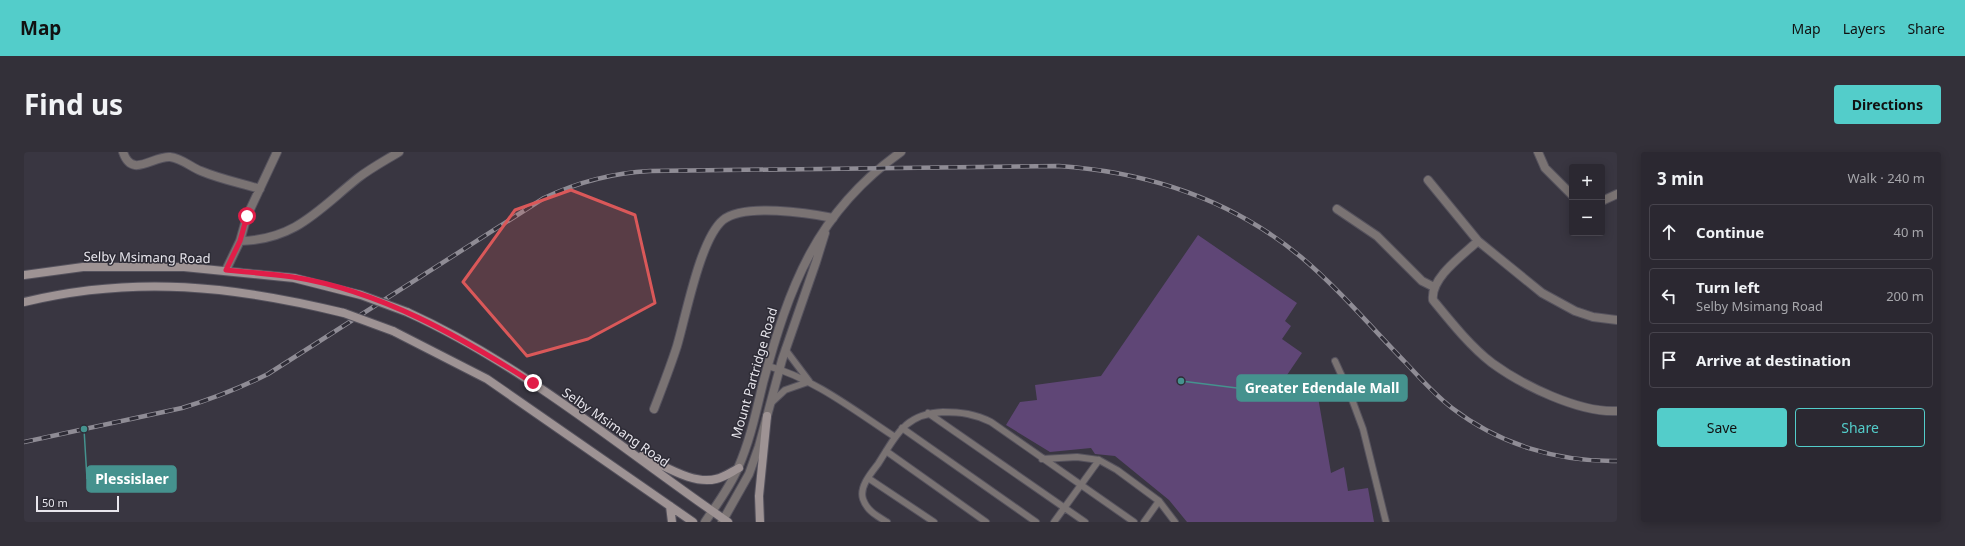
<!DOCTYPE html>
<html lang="en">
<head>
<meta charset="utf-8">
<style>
	:root { --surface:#2b2831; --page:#333039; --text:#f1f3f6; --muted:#a6a6ab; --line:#47444d; --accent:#53cdca }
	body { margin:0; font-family:"Noto Sans",sans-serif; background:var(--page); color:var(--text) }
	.controls { position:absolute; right:12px; top:12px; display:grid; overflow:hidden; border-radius:4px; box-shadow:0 2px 10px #0003 }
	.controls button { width:36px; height:36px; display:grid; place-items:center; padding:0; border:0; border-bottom:1px solid var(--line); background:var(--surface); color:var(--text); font:20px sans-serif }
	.scale { position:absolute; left:12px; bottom:10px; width:83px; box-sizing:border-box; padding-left:4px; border:2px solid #e8e6ed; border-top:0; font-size:11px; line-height:14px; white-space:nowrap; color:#e8e6ed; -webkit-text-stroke:3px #2e2c36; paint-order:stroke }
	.stop { position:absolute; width:12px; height:12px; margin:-9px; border:3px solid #e11d48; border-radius:50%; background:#fff }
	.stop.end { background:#e11d48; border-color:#fff; box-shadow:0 1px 4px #0008 }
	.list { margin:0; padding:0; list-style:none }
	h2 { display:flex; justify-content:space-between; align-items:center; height:52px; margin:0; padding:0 16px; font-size:17px }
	h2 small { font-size:13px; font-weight:400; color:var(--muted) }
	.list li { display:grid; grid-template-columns:26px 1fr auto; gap:12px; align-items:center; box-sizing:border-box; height:56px; margin:0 8px 8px; padding:0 8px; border:1px solid var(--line); border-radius:4px }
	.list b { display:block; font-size:15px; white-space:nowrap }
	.list p { margin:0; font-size:13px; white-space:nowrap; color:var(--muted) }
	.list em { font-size:13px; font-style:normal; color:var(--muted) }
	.actions { display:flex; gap:8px; padding:12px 16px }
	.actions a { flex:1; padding:9px 0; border:1px solid var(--accent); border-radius:4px; text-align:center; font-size:14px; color:var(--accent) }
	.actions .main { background:var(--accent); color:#111 }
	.icon { flex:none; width:22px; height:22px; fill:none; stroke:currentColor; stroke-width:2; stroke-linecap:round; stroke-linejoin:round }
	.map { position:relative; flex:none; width:1593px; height:370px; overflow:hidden; border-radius:4px }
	header { display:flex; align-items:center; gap:24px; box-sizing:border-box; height:56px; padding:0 20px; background:var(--accent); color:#111 }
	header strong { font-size:19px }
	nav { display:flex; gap:22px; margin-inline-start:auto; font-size:14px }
	.intro { display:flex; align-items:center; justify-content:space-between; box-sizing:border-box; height:96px; padding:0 24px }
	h1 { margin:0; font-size:28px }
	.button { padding:10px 18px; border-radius:4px; background:var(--accent); color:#111; font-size:14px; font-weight:700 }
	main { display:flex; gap:24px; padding:0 24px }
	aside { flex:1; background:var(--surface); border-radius:4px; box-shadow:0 2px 10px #0003 }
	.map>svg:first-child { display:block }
	.building { fill:#5f4676 }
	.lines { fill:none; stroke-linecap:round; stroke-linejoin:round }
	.service-casing { stroke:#55525d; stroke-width:8 }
	.minor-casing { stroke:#55525d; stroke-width:10 }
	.tertiary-casing { stroke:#55525d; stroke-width:10 }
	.secondary-casing { stroke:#55525d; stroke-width:10 }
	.service { stroke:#7a7373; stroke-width:6 }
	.minor { stroke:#7a7373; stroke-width:8 }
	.tertiary { stroke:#7a7373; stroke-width:8 }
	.secondary { stroke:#9e9394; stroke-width:8 }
	.rail-casing { stroke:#8f8c95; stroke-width:4.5 }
	.rail { stroke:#2e2c36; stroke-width:3; stroke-dasharray:9; stroke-linecap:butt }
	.secondary-bridge-casing { stroke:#55525d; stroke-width:10; stroke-linecap:butt }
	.secondary-bridge { stroke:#9e9394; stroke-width:8 }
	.route { stroke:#e11d48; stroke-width:5 }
	.marked { fill:#da5859; fill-opacity:0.2; stroke:#da5859; stroke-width:3; stroke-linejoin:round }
	.labels { text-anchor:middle; stroke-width:3; stroke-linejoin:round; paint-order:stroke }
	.street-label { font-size:13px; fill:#e8e6ed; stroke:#2e2c36 }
	.leader { fill:none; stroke:#45928e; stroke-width:1.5 }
	.callout-dot { fill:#45928e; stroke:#2e2c36; stroke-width:1.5 }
	.callout { fill:#45928e; stroke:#45928e; stroke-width:1.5 }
	.callout-label { font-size:14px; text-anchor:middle; font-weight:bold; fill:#fff }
</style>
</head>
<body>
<header>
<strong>Map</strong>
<nav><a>Map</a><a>Layers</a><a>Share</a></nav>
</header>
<div class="intro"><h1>Find us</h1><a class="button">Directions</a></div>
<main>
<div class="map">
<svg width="1593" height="370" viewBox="0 0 1593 370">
	<rect width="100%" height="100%" fill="#393641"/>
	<path class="building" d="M1174 83 1273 151 1261 169 1267 174 1258 187 1278 201 1263 223 1294 245 1307 321 1320 315 1324 339 1344 336 1350 370H1163L1145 348 1091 304 1071 302 1067 296 1026 300 982 273 996 250 1013 248 1011 233 1077 224Z"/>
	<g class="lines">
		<g class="service-casing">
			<path id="service" d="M761 197 785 229
				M1311 209 1326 242 1339 277 1362 370
				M744 214C791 227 831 259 871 285
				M747 251 761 238 784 230
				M904 261 1061 370
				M878 276 1012 370
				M862 299 962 370
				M1018 307 1053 305 1075 308 1093 318 1135 349 1151 370
				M844 326 910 370
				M863 370C853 364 843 359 839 347 835 335 847 321 854 312 873 282 881 262 919 260 937 260 951 262 967 270L1110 370
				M1030 370 1075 308
				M1120 370 1135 349"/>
		</g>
		<g class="minor-casing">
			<path id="minor" d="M99 0C108 27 128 4 146 5 157 6 167 15 177 19 196 27 216 31 236 37
				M1514 0 1521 16 1548 43
				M1404 28 1454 89 1518 141 1551 159 1569 165 1593 168
				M1578 49 1593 42
				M1313 57 1353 84 1398 129 1410 135
				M216 89 223 64 253 0
				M1454 89C1439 103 1406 126 1409 148 1427 170 1446 194 1468 211 1498 233 1555 261 1593 259
				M202 118 216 89C271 88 294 58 334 26 347 16 362 8 375 0
				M630 257C638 236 646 216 653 194 662 164 676 87 699 68 720 51 785 61 809 66"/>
		</g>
		<g class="tertiary-casing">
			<path id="tertiary" d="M681 370C693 352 706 335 714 316 726 289 732 260 739 231 765 135 792 60 877 0
				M698 370 725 322 735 294 758 208 792 110 801 81"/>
		</g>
		<g class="secondary-casing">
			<path id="secondary" d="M0 123 59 115H160L270 126 337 143
				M0 150C112 123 210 134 320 161
				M383 160C500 213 599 298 704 370
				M369 179 463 227 669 370
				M618 304C640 313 668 333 692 327 701 325 707 320 715 316
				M646 354 648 370
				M736 370 735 344 743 264"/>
		</g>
		<use href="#service" class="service"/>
		<use href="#minor" class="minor"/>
		<use href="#tertiary" class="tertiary"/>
		<use href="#secondary" class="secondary"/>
		<g class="rail-casing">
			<path id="rail" d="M0 290 158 256C188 247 216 236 244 222L520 46C554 30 588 21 626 19L1035 14C1124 20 1208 48 1277 105 1314 136 1347 175 1381 210 1396 226 1410 242 1428 256 1475 292 1533 310 1593 309"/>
		</g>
		<use href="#rail" class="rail"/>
		<g class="secondary-bridge-casing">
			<path id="secondary-bridge" d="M337 143 383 160
				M320 161 369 179"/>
		</g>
		<use href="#secondary-bridge" class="secondary-bridge"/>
	</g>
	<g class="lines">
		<path class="route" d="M223 64 216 89 202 118C224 120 247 122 269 125 357 139 435 184 509 231"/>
	</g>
	<path class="marked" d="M547 38 611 63 631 151 564 187 503 204 439 130 491 58Z"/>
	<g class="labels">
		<g class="street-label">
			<text transform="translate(123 105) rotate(1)" y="5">Selby Msimang Road</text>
			<text transform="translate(730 221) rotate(-74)" y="5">Mount Partridge Road</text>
			<text transform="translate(592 275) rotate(35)" y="5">Selby Msimang Road</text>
		</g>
	</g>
	<path class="leader" d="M1157 229L1213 236M60 277L63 327"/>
	<g class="callout-dot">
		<circle cx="1157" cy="229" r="4"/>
		<circle cx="60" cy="277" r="4"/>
	</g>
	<g class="callout">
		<rect x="1213" y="223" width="170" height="26" rx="4"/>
		<rect x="63" y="314" width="89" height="26" rx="4"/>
	</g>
	<g class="callout-label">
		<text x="1298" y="241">Greater Edendale Mall</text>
		<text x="108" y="332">Plessislaer</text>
	</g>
</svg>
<div class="controls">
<button>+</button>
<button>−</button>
</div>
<div class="scale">50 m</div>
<div class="stop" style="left:223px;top:64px"></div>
<div class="stop end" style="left:509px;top:231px"></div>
</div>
<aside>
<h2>3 min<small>Walk · 240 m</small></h2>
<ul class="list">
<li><svg class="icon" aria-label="ahead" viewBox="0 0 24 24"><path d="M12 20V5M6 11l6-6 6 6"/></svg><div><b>Continue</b></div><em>40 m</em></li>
<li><svg class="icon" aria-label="left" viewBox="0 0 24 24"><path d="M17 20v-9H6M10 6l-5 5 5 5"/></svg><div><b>Turn left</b><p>Selby Msimang Road</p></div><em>200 m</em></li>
<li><svg class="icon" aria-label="arrive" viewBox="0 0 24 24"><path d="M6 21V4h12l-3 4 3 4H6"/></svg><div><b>Arrive at destination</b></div></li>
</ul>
<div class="actions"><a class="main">Save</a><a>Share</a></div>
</aside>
</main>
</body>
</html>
